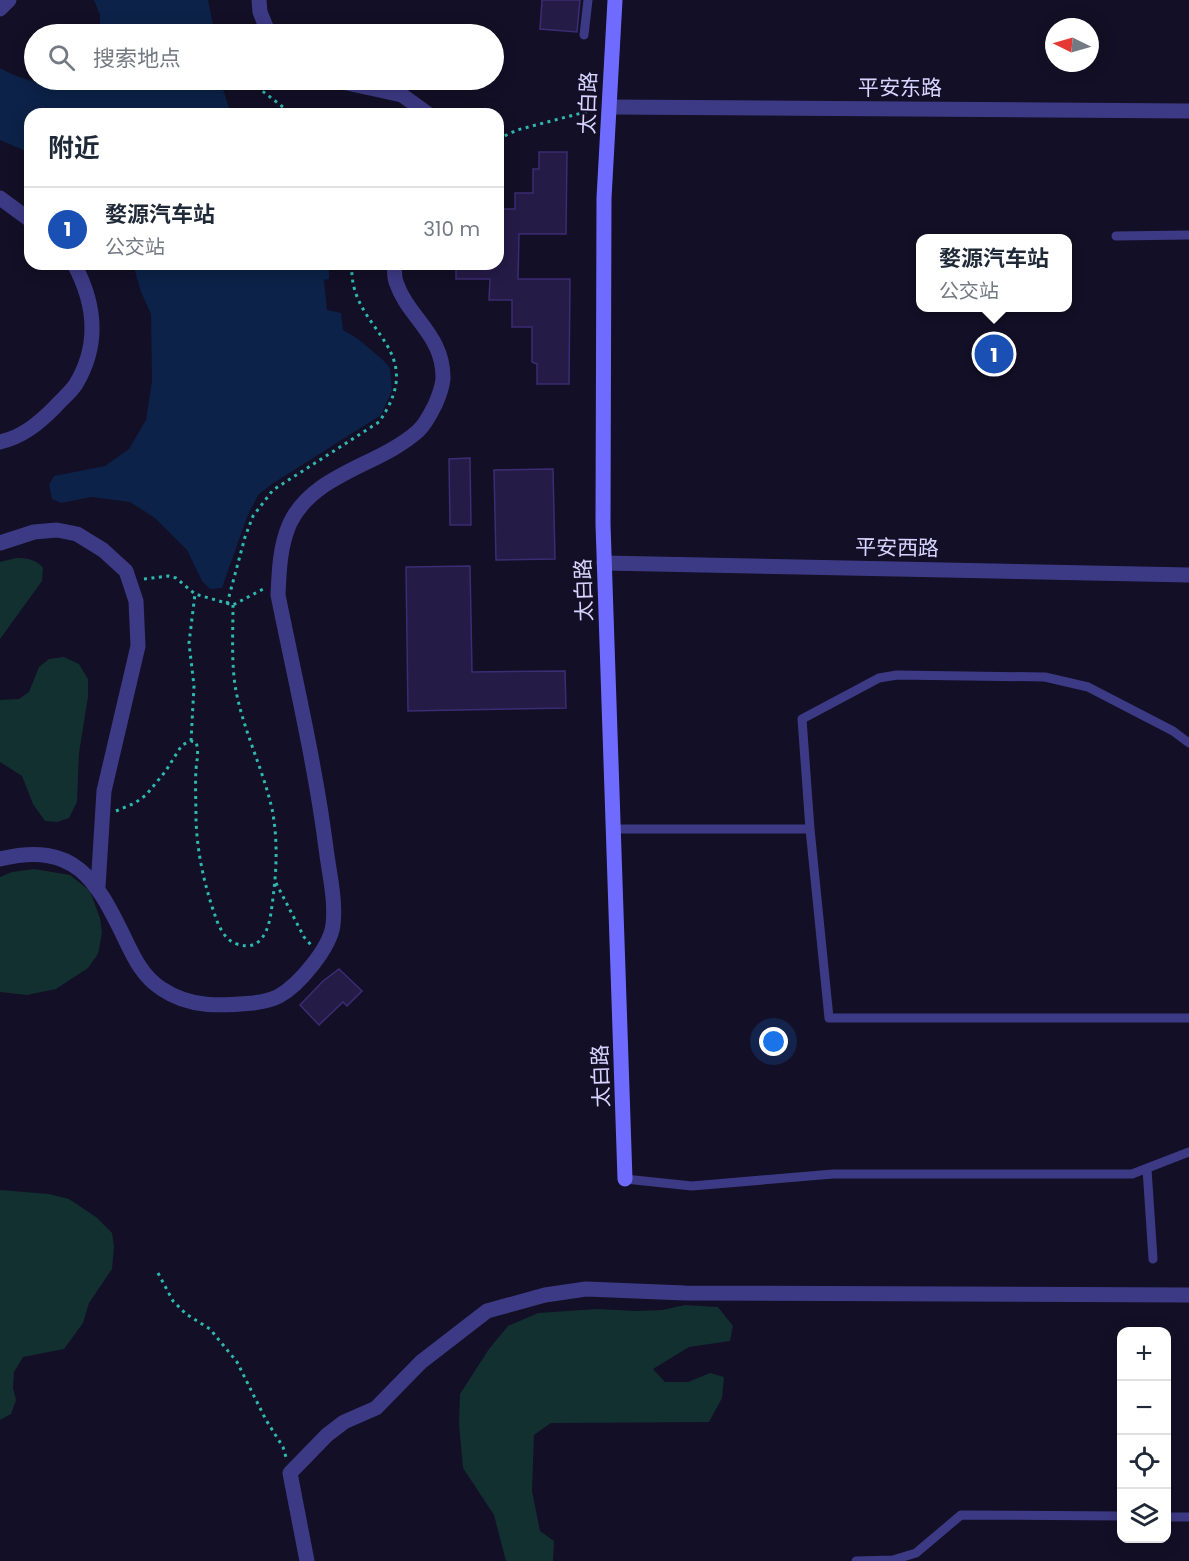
<!DOCTYPE html>
<html lang="zh">
<head>
<meta charset="utf-8">
<style>
	:root { --surface:#fff; --page:#f6f6f7; --text:#1f2937; --muted:#747a83; --line:#e0e1e3; --accent:#117e91 }
	body { margin:0; font-family:Poppins,"Noto Sans SC",sans-serif; background:var(--page); color:var(--text) }
	.controls { position:absolute; right:18px; bottom:18px; display:grid; overflow:hidden; border-radius:12px; box-shadow:0 3px 15px #0003 }
	.controls button { width:54px; height:54px; display:grid; place-items:center; padding:0; border:0; border-bottom:2px solid var(--line); background:var(--surface); color:var(--text); font:30px sans-serif }
	.compass { position:absolute; left:1045px; top:18px; width:54px; height:54px; border-radius:50%; background:var(--surface); box-shadow:0 3px 15px #0003; rotate:275deg }
	.you { position:absolute; left:774px; top:1042px; width:21px; height:21px; margin:-15px; border:4px solid #fff; border-radius:50%; background:#1a73e8; box-shadow:0 0 0 9px #1a73e833 }
	.badge { display:grid; place-items:center; width:39px; height:39px; border-radius:50%; background:var(--accent); color:#fff; font-size:20px; font-weight:700 }
	.pin { position:absolute; translate:-50% -50%; border:3px solid #fff; box-shadow:0 2px 6px #0006 }
	.popup { position:absolute; left:916px; top:234px; width:156px; height:78px; box-sizing:border-box; display:grid; place-content:center; border-radius:12px; background:var(--surface); filter:drop-shadow(0 2px 4px #0005); font-size:20px; white-space:nowrap; color:var(--muted) }
	.popup b { font-size:22px; color:var(--text) }
	.popup::after { content:''; position:absolute; left:50%; top:100%; margin-left:-12px; border:12px solid transparent; border-top-color:var(--surface) }
	.list { margin:0; padding:0; list-style:none }
	h2 { display:flex; justify-content:space-between; align-items:center; height:78px; margin:0; padding:0 24px; font-size:26px }
	h2 small { font-size:20px; font-weight:400; color:var(--muted) }
	.list li { display:grid; grid-template-columns:39px 1fr auto; gap:18px; align-items:center; box-sizing:border-box; height:84px; padding:0 24px; border-top:2px solid var(--line) }
	.list b { display:block; font-size:22px; white-space:nowrap }
	.list p { margin:0; font-size:20px; white-space:nowrap; color:var(--muted) }
	.list em { font-size:20px; font-style:normal; color:var(--muted) }
	.icon { flex:none; width:33px; height:33px; fill:none; stroke:currentColor; stroke-width:2; stroke-linecap:round; stroke-linejoin:round }
	.map { position:relative; flex:none; width:1189px; height:1561px; overflow:hidden }
	.search { position:absolute; background:var(--surface); box-shadow:0 3px 15px #0003; left:24px; top:24px; width:480px; height:66px; display:flex; align-items:center; gap:15px; box-sizing:border-box; padding:0 21px; border-radius:33px; color:var(--muted); font-size:22px }
	.panel { position:absolute; background:var(--surface); box-shadow:0 3px 15px #0003; left:24px; top:108px; width:480px; height:162px; border-radius:18px }
	.map>svg:first-child { display:block }
	.green { fill:#12302f }
	.water { fill:#0c2248 }
	.building { fill:#241b47; stroke:#3b2d73; stroke-width:1.5 }
	.lines { fill:none; stroke-linecap:round; stroke-linejoin:round }
	.path { stroke:#2fb8b0; stroke-width:3; stroke-dasharray:3 4.5; stroke-linecap:butt }
	.lane { stroke:#3d3a85; stroke-width:9 }
	.street { stroke:#3d3a85; stroke-width:15 }
	.secondary { stroke:#6f6bff; stroke-width:15 }
	.labels { text-anchor:middle; stroke-width:4.5; stroke-linejoin:round; paint-order:stroke }
	.street-label { font-size:21px; fill:#d9d4ff; stroke:#130f26 }
</style>
</head>
<body>
<div class="map">
<svg width="1189" height="1561" viewBox="0 0 1189 1561">
	<rect width="100%" height="100%" fill="#130f26"/>
	<path class="green" d="M16 558C27 558 36 559 43 568L42 581 0 639V562Z
		M64 657 79 664 88 679V697L79 753 77 802 69 818 57 822 45 821 33 804 22 776 0 762V700L19 699 29 692 39 667 49 659Z
		M34 869 70 875 90 891 100 918 102 933 98 954 88 968 56 989 27 995 0 992V877L12 872Z
		M0 1190 49 1194 69 1199 96 1217 112 1233 114 1246 112 1269 89 1303 83 1323 64 1349 23 1357 14 1372 13 1388 16 1400 11 1414 0 1420Z
		M685 1305 718 1307 733 1326 730 1341 689 1347 653 1369 665 1382H688L710 1373 724 1377 722 1398 709 1422 551 1423 534 1435 532 1491 540 1531 554 1541 553 1561H506L494 1515 463 1468 459 1424 460 1394 489 1349 508 1326 538 1313 597 1309 637 1311 662 1310Z"/>
	<path class="water" d="M94 0H208L215 34H100V15Z
		M0 68C28 84 58 88 89 80H220L231 114H30V153L0 140Z
		M133 264H329V279L324 280 327 310 341 313 343 330 358 339 383 360 390 368 392 391 381 415 272 484 258 495 247 517 222 588 210 589 202 581 187 550 155 518 130 502 91 497 61 503 52 499 49 485 54 476 105 466 129 449 146 420 152 381 151 314 141 292Z"/>
	<path class="building" d="M542 0H580L577 32 540 29Z
		M539 152H567L566 234H519L518 279H570L569 384H537V364L532 362V327H512V300H489L490 279H456V264H498V209H515V193H533V169H539Z
		M470 458 471 525H450L449 459Z
		M553 469 555 559 496 560 494 470Z
		M470 566 472 672 565 671 566 708 408 711 406 567Z
		M339 969 362 991 347 1006 343 1002 319 1025 300 1005 323 981Z"/>
	<g class="lines">
		<path class="path" d="M253 80 261 90 292 114
			M498 139 517 130 593 110
			M144 579 168 576 176 578 195 594 233 605 265 588
			M227 604 245 537 253 516 273 490 379 422C432 346 347 331 352 264
			M191 741 194 686 189 643 195 594
			M116 811 135 803 146 795 165 772 182 745 191 741 196 742C199 752 197 759 196 769 195 785 196 803 196 819 197 854 205 888 217 921 221 931 227 941 237 944 260 952 268 932 271 913 276 878 279 845 272 809 263 769 244 732 236 691 231 664 233 633 233 605
			M276 883 304 937 311 945
			M158 1273 173 1301 186 1314 210 1329 237 1362 266 1420 283 1447 286 1457"/>
		<path class="lane" d="M584 35 588 0
			M1116 236 1189 235
			M1189 743 1173 731 1088 687 1045 677 897 675 879 678 802 719 810 829 829 1018H1189
			M615 829H810
			M1147 1169 1153 1259
			M625 1179 692 1186 833 1174H1132L1189 1152
			M1166 1517H1189
			M856 1561 893 1560 916 1553 961 1515 1122 1516"/>
		<path class="street" d="M259 0 260 12 269 34
			M0 9 9 0
			M333 80 402 95 428 114
			M610 107 1189 111
			M0 198 30 220
			M0 442C22 437 38 424 54 408 61 400 71 392 76 384 100 344 95 303 74 264
			M0 543 34 532 57 530 77 534 103 550 126 571 136 601 138 646 104 791 98 887
			M604 563 1189 575
			M0 859C75 841 96 879 125 939 134 958 143 977 162 989 190 1008 221 1006 253 1003 261 1002 272 1000 279 996 299 985 330 948 333 925 336 900 329 873 326 848 315 763 295 679 278 595 279 571 280 545 290 523 314 473 379 466 418 431 425 425 431 413 435 405 439 396 442 389 443 379 444 335 408 318 396 282 394 277 395 270 394 264
			M307 1561 290 1473 327 1435 344 1422 376 1408 421 1362 487 1311 545 1295 586 1289 685 1293 1189 1295"/>
		<path class="secondary" d="M615 0 604 198 603 524 625 1179"/>
	</g>
	<g class="labels">
		<g class="street-label">
			<text x="900" y="95">平安东路</text>
			<text transform="translate(588 103) rotate(-88)" y="7">太白路</text>
			<text transform="translate(897 548) rotate(1)" y="7">平安西路</text>
			<text transform="translate(584 590) rotate(-92)" y="7">太白路</text>
			<text transform="translate(601 1076) rotate(-92)" y="7">太白路</text>
		</g>
	</g>
</svg>
<div class="controls">
<button>+</button>
<button>−</button>
<button><svg class="icon" aria-label="locate" viewBox="0 0 24 24"><circle cx="12" cy="12" r="6"/><path d="M12 2v4M12 18v4M2 12h4M18 12h4"/></svg></button>
<button><svg class="icon" aria-label="layers" viewBox="0 0 24 24"><path d="M12 4l9 5-9 5-9-5zM3 14l9 5 9-5"/></svg></button>
</div>
<svg class="compass" viewBox="-18 -18 36 36"><path d="M0-13l5 13h-10z" fill="#e53935"/><path d="M0 13l5-13h-10z" fill="#747a83"/></svg>
<div class="you"></div>
<div class="pin badge" style="left:994px;top:354px;background:#1a4fb4">1</div>
<div class="popup"><b>婺源汽车站</b>公交站</div>
<div class="search"><svg class="icon" aria-label="search" viewBox="0 0 24 24"><circle cx="10" cy="10" r="6"/><path d="M15 15l6 6"/></svg>搜索地点</div>
<section class="panel">
<h2>附近<small></small></h2>
<ul class="list">
<li><span class="badge" style="background:#1a4fb4">1</span><div><b>婺源汽车站</b><p>公交站</p></div><em>310 m</em></li>
</ul>
</section>
</div>
</body>
</html>
